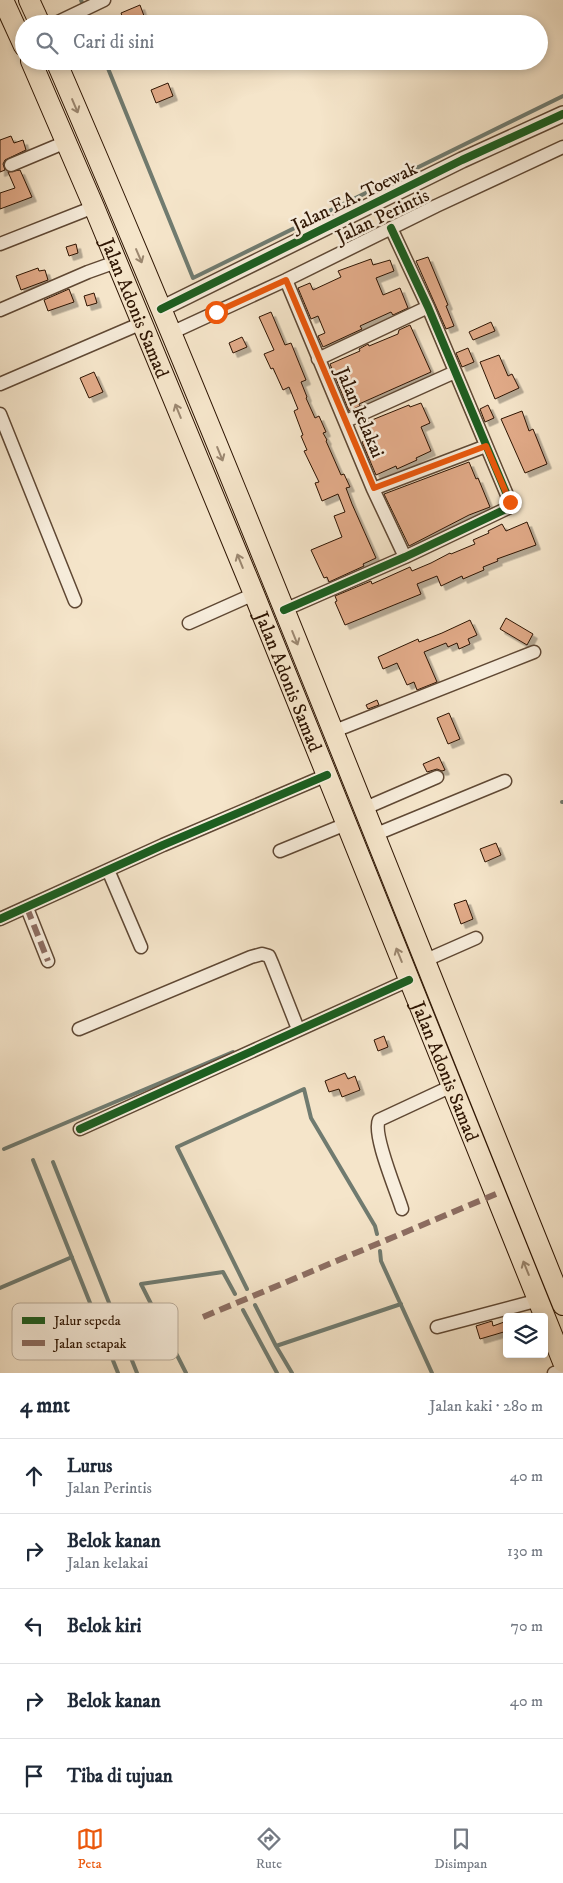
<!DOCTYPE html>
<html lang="id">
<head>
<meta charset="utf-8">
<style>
	:root { --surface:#fff; --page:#f6f6f7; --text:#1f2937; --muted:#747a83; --line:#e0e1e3; --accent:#ea580c }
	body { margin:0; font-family:"IM FELL DW Pica",serif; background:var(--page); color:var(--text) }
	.controls { position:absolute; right:15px; bottom:15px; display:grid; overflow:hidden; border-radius:5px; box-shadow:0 2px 8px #0003 }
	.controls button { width:45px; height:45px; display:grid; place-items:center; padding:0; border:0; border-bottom:1px solid var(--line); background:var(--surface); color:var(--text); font:25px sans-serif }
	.stop { position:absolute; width:15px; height:15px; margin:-11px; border:4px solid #ea580c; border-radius:50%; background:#fff }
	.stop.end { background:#ea580c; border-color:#fff; box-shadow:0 1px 5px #0008 }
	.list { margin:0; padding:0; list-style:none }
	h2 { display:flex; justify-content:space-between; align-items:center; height:65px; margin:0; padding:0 20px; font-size:21px }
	h2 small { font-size:16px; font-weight:400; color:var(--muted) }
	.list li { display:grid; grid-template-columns:32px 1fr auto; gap:15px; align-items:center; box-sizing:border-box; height:75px; padding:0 20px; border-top:1px solid var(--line) }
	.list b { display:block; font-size:19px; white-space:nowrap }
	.list p { margin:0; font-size:16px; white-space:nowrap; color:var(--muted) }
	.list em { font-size:16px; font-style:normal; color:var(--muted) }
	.icon { flex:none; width:28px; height:28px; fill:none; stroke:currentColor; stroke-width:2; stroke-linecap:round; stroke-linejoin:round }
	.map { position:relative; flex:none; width:563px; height:1373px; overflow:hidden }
	.search { position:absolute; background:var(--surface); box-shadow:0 2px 8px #0003; left:15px; right:15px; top:15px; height:55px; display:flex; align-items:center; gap:12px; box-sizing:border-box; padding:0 18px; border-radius:28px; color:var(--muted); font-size:19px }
	.sheet { height:440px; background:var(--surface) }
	nav { display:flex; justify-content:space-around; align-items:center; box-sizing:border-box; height:70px; border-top:1px solid var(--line); background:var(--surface); font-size:14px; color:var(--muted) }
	nav a { display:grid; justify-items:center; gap:2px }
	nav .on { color:var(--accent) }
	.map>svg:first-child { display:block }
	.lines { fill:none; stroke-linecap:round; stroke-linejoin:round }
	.stream { stroke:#707b70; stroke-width:4 }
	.building { fill:#e1aa88; stroke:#2d1402; filter:url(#shadow) }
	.minor-casing { stroke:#5f4834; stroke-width:15 }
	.tertiary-casing { stroke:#5f4834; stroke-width:18 }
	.trunk-casing { stroke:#2d1402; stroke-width:22 }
	.minor { stroke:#f8eedd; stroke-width:12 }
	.tertiary { stroke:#f8eedd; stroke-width:15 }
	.trunk { stroke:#f5e5ca; stroke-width:20 }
	.quiet { stroke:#8d6e63; stroke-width:6; stroke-dasharray:12 6; stroke-linecap:butt }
	.cycleway-casing { stroke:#f8eedd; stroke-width:11 }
	.cycleway { stroke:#1b5e20; stroke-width:8 }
	.oneway { stroke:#9b8770 }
	.route { stroke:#ea580c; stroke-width:6 }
	.labels { text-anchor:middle; stroke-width:5; stroke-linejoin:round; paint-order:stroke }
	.street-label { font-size:19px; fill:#2d1402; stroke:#f8eedd }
	.key { fill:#f8eedd; stroke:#bbad9b; stroke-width:1 }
	.key-label { font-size:14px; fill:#2d1402 }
</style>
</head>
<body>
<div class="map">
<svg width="563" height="1373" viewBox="0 0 563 1373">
	<defs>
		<filter id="shadow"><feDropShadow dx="4.5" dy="4.5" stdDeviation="0" flood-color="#0004"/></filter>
	</defs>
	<rect width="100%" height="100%" fill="#f5e5ca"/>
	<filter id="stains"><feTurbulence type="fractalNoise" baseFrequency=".004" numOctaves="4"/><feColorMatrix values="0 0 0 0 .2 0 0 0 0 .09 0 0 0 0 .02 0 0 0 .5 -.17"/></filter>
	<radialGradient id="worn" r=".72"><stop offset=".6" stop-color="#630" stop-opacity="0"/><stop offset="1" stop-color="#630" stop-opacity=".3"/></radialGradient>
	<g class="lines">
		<path class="stream" d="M81 0 90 24
			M105 61 193 278 563 96
			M562 802H563
			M4 1149 233 1052
			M33 1160 118 1373
			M53 1162 137 1373
			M380 1251 381 1261 432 1373
			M0 1288 72 1257
			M247 1289 177 1147 304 1089 311 1118 375 1226 377 1234
			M255 1305 276 1346 292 1373
			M243 1310 277 1373
			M276 1346 401 1304
			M186 1373 141 1284 223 1272 235 1294"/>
	</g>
	<path class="building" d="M140 5 147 24H125L121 13Z
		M168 83 173 96 156 103 151 90Z
		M11 136 14 143 23 140 26 150 5 160 3 164 5 170 0 172V140Z
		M20 170 32 197 0 209V193L15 188 8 172Z
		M76 244 78 253 69 256 66 247Z
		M428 257 448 305 446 306 454 326 446 329 416 261Z
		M371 259 373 265 390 260 394 271 376 278 383 295 400 288 408 308 393 315 391 312 360 326 362 329 323 347 318 336 325 333 318 316 311 319 298 288 310 283 313 290 341 277 338 271Z
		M38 268 39 271 45 270 48 280 21 290 16 276Z
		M69 289 74 302 48 311 44 300Z
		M94 293 97 303 87 306 84 296Z
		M271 312 285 345 291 343 297 358 306 380 301 382 307 397 306 398 315 418 319 416 326 432 323 433 327 440 326 441 341 475 344 474 350 487 346 488 352 504 376 558 363 564 364 566 329 582 327 577 324 578 311 550 342 537 334 516 345 512 338 494 322 501 315 483 319 482 304 451 307 450 301 436 303 435 294 411 298 409 289 387 283 390 273 368 271 369 264 354 274 350 259 317Z
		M491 322 495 331 473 340 469 332Z
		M410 325 431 372 359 404 360 406 349 411 330 364 360 351 359 349 368 344 369 346 398 334 399 330Z
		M242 337 247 347 233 353 229 343Z
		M468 348 474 362 462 367 456 353Z
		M499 355 508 376 512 374 519 388 495 399 480 362Z
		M94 372 103 392 89 398 80 378Z
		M421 403 430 423 421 427 431 451 416 458 417 460 397 469 396 466 376 475 362 442 374 437 367 422 409 405 410 407Z
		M488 405 494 418 485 422 480 409Z
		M522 411 529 431 533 429 547 464 525 473 501 419Z
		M469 462 476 479 478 478 490 507 469 515 409 546 384 494Z
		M527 522 536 545 497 559 498 561 483 567 484 570 463 579 462 576 441 586 437 576 417 584 421 594 345 625 335 602 337 601 335 596 371 581 372 584 410 567 412 571 431 563 450 553 451 554 475 544 473 540 489 533 488 531 502 524 506 531Z
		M506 618 533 634 527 645 500 629Z
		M470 620 477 635 468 639 470 644 459 649 457 643 448 647 446 643 424 652 437 682 417 690 414 682 407 685 397 663 383 669 378 657 418 639 419 642 442 633Z
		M377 700 379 705 368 709 366 705Z
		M449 713 460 739 448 744 437 718Z
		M439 757 445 770 442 771 437 769 427 772 423 764Z
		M496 843 501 855 485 862 480 849Z
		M466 900 473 919 461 924 454 904Z
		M384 1036 388 1047 378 1051 374 1040Z
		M345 1073 348 1079 355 1076 360 1090 342 1097 339 1089 329 1092 325 1081Z
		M492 1321 493 1326 507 1321V1331L480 1339 476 1326Z"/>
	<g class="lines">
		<g class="minor-casing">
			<path id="minor" d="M54 24 104 0
				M11 165 66 142
				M0 244 94 207
				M286 280 373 489 405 557
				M0 310 88 272 116 262
				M171 333 286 280 436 206 563 147
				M318 359 428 307
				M0 384 142 323
				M0 414 75 601
				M346 421 455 372
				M373 489 486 446
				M284 610 405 557 510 507V502L428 307 391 228
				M189 623 254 594
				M332 732 534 652
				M363 809 437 777
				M374 835 505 781
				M280 851 346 824
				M108 870 141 947
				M27 908 48 961
				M0 919 163 845 327 775
				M426 960 476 938
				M79 1029 251 957 262 954 269 956 272 963 298 1029
				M80 1129 409 980
				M402 1209C397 1192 372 1134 379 1120L452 1086
				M437 1327 539 1300
				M554 1373 563 1370"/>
		</g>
		<g class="tertiary-casing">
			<path id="tertiary" d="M161 309 462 160 563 114"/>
		</g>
		<g class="trunk-casing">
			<g id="trunk">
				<path d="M3 0 24 46"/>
				<path d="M29 0 40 24"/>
				<path id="s1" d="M31 61 94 207 254 594 563 1362"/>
				<path d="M56 61C234 472 395 890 563 1305"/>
			</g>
		</g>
		<use href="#minor" class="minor"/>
		<use href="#tertiary" class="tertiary"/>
		<use href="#trunk" class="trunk"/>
		<path class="quiet" d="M27 908 48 961
			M203 1317 496 1194"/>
		<g class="cycleway-casing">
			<path id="cycleway" d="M161 309 462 160 563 114
				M284 610 405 557 510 507V502L428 307 391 228
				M0 919 163 845 327 775
				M80 1129 409 980"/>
		</g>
		<use href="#cycleway" class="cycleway"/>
	</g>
	<defs><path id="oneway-shaft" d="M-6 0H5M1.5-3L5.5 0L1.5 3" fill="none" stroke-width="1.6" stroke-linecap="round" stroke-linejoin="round" transform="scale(1.25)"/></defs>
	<g class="oneway">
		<use href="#oneway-shaft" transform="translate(75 106) rotate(67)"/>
		<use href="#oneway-shaft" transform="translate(139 256) rotate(67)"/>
		<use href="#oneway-shaft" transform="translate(178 411) rotate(-112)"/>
		<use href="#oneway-shaft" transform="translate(220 454) rotate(68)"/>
		<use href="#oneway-shaft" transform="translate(240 561) rotate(-112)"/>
		<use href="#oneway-shaft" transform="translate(295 638) rotate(68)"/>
		<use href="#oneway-shaft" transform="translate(399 955) rotate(-112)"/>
		<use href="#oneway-shaft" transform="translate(526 1268) rotate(-112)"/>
	</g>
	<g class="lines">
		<path class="route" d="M216 312 286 280 374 488 486 446 510 502"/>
	</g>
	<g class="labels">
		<g class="street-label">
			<text transform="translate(354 196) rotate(-26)" y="7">Jalan EA. Toewak</text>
			<text transform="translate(382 215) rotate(-26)" y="7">Jalan Perintis</text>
			<text dy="7" stroke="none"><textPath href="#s1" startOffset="268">Jalan Adonis Samad</textPath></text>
			<text transform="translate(361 412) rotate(67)" y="7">Jalan kelakai</text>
			<text dy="7" stroke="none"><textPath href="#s1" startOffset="672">Jalan Adonis Samad</textPath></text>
			<text dy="7" stroke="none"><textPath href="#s1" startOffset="1092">Jalan Adonis Samad</textPath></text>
		</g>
	</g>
	<rect x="12" y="1303" width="166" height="57" rx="8" class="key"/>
	<rect x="22" y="1317" width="23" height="7" fill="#1b5e20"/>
	<rect x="22" y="1340" width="23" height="6" fill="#8d6e63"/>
	<g class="key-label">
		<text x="54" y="1325">Jalur sepeda</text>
		<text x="54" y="1348">Jalan setapak</text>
	</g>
	<rect width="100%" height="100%" filter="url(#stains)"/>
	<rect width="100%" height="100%" fill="url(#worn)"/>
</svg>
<div class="controls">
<button><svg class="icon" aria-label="layers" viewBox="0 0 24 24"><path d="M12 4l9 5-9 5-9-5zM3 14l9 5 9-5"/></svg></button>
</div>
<div class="stop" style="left:216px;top:312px"></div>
<div class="stop end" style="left:510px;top:502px"></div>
<div class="search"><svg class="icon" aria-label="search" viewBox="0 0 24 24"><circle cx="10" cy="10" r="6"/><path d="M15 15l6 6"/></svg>Cari di sini</div>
</div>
<section class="sheet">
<h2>4 mnt<small>Jalan kaki · 280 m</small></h2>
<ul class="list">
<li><svg class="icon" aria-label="ahead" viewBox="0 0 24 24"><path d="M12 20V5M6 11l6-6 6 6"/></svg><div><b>Lurus</b><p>Jalan Perintis</p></div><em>40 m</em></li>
<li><svg class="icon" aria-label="right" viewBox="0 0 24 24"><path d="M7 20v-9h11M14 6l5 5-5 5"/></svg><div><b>Belok kanan</b><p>Jalan kelakai</p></div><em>130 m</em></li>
<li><svg class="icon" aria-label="left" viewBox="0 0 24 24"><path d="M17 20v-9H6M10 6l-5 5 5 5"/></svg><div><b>Belok kiri</b></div><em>70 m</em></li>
<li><svg class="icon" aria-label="right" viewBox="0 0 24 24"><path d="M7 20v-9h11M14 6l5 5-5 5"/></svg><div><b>Belok kanan</b></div><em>40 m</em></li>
<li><svg class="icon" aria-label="arrive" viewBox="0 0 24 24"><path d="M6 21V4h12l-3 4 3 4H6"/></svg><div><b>Tiba di tujuan</b></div></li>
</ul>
</section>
<nav>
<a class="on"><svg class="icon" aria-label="map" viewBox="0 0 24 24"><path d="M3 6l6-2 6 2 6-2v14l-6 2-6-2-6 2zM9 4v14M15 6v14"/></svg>Peta</a>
<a><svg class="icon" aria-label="directions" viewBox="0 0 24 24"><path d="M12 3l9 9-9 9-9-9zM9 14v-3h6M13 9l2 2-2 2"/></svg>Rute</a>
<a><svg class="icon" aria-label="saved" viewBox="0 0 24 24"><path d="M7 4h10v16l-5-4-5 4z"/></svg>Disimpan</a>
</nav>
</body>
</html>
